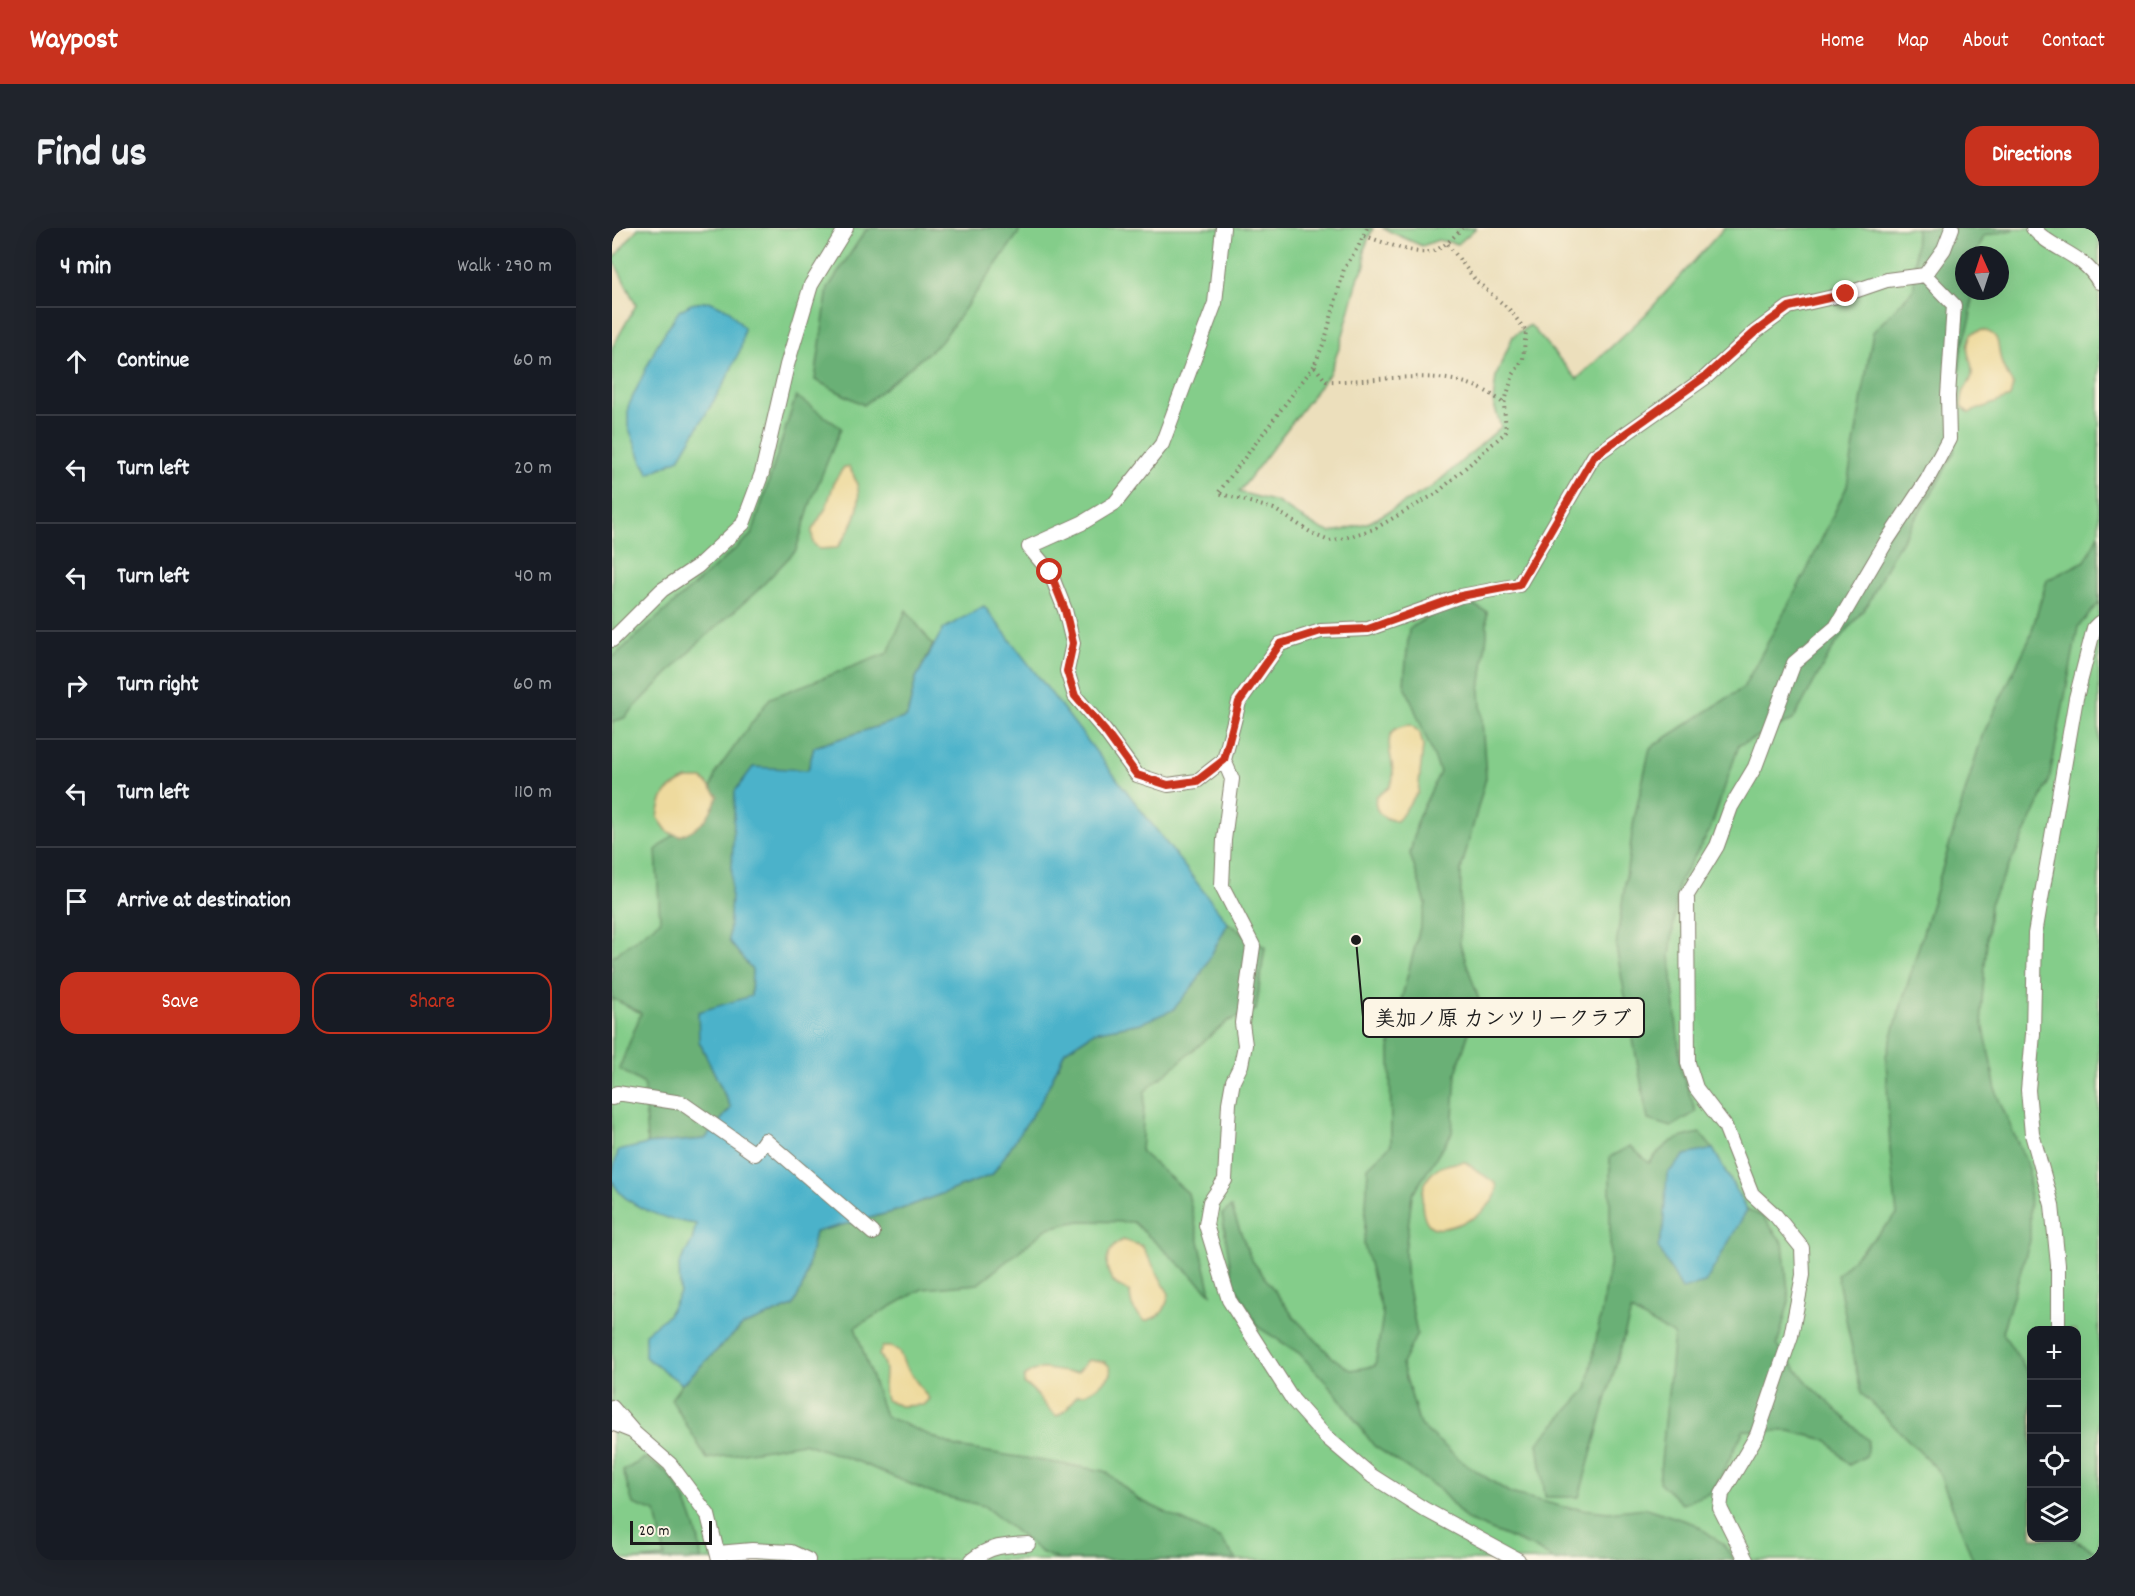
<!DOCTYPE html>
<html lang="en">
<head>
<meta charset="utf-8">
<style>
	:root { --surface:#171b24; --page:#20242c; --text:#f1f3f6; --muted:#9ea1a6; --line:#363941; --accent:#c8321e }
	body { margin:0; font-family:Dekko,"Klee One",sans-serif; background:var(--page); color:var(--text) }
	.controls { position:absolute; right:18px; bottom:18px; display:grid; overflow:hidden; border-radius:12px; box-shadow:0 6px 24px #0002 }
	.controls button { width:54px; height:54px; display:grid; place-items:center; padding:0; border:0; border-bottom:2px solid var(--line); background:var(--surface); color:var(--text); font:30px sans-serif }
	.compass { position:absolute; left:1343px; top:18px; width:54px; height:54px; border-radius:50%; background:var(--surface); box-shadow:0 6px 24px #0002; rotate:357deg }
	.scale { position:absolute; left:18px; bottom:15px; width:82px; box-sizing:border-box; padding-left:6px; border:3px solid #1c1c1c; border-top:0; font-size:16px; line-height:21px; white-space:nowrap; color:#1c1c1c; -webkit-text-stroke:4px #fcf5e5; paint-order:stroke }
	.stop { position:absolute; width:18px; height:18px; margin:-14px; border:4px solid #c8321e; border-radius:50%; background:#fff }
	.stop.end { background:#c8321e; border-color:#fff; box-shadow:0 2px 6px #0008 }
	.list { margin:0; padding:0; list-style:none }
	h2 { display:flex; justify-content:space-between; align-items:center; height:78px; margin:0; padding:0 24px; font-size:26px }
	h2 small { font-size:20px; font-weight:400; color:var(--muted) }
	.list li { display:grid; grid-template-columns:39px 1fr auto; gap:18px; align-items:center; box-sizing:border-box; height:108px; padding:0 24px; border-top:2px solid var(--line) }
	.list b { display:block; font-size:22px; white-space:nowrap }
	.list em { font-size:20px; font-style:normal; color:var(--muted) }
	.actions { display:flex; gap:12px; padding:18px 24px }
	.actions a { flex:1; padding:14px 0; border:2px solid var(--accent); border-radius:18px; text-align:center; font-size:21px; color:var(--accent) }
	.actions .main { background:var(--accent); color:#fff }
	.icon { flex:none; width:33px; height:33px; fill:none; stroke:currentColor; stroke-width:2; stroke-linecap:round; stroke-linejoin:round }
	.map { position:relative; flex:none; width:1487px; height:1332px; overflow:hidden; border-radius:18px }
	header { display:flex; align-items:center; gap:36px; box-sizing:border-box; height:84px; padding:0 30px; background:var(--accent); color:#fff }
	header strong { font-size:28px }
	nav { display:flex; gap:33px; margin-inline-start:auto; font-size:21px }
	.intro { display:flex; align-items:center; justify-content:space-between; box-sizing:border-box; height:144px; padding:0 36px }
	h1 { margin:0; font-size:42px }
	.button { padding:15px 27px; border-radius:18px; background:var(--accent); color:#fff; font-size:21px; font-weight:700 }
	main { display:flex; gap:36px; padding:0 36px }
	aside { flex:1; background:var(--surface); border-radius:18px; box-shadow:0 6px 24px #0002 }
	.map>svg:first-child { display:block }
	.green { fill:#84cd8a; stroke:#507453; stroke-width:1.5; fill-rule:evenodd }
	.forest { fill:#6bb076; stroke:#446649; stroke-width:1.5 }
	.sand { fill:#eeda9e; stroke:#857b5d; stroke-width:1.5 }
	.water { fill:#4bb2ca; stroke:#346773; stroke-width:1.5 }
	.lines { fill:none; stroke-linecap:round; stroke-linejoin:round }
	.service-casing { stroke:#847e6c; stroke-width:16 }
	.path { stroke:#847e6c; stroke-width:4; stroke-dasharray:1.5 4.5; stroke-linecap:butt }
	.service { stroke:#fff; stroke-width:14 }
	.route { stroke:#c8321e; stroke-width:8 }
	.leader { fill:none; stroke:#1c1c1c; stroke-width:2 }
	.callout-dot { fill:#1c1c1c; stroke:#fcf5e5; stroke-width:2 }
	.callout { fill:#fcf5e5; stroke:#1c1c1c; stroke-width:2 }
	.callout-label { font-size:21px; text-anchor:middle; font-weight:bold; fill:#1c1c1c }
</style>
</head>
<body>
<header>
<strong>Waypost</strong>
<nav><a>Home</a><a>Map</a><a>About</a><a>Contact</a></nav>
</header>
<div class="intro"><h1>Find us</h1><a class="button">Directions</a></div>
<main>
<aside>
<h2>4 min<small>Walk · 290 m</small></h2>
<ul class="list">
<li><svg class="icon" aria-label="ahead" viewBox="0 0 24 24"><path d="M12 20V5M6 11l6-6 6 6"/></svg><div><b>Continue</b></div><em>60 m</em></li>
<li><svg class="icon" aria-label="left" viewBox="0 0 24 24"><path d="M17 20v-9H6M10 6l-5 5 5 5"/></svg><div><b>Turn left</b></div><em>20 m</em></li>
<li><svg class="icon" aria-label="left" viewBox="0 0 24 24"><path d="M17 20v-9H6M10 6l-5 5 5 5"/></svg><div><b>Turn left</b></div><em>40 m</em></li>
<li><svg class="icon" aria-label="right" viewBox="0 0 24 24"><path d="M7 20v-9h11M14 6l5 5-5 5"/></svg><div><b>Turn right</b></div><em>60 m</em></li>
<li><svg class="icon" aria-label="left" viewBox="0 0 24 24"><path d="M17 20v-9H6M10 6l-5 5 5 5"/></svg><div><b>Turn left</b></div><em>110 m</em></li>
<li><svg class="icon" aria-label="arrive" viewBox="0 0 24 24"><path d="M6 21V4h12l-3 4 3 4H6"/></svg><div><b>Arrive at destination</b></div></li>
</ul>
<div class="actions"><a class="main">Save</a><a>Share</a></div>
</aside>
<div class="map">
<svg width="1487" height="1332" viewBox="0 0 1487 1332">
	<rect width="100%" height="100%" fill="#fcf5e5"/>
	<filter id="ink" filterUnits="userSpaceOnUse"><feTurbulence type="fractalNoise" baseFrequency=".0167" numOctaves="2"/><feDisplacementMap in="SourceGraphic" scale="12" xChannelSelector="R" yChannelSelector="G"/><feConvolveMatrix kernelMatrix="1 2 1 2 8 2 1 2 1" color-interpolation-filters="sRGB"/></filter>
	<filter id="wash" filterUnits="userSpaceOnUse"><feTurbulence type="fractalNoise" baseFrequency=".008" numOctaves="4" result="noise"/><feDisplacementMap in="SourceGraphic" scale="24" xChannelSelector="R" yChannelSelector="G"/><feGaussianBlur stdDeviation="1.35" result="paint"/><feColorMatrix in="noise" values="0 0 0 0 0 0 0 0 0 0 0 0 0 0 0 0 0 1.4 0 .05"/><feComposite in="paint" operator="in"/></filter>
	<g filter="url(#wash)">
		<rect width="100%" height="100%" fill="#ecdfbc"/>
		<path class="green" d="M26 0H761L752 22 753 38 747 48 728 118 717 146 627 264 665 274 706 300 718 304 731 302 758 294 820 259 889 199 881 174 884 148 901 108 918 97 965 151 1033 87 1112 0H1487V1332H0V120L24 77 1 31ZM1352 27H1388V63H1352ZM1420 1102H1464V1310H1420Z
			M770 0H864L846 16 826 12 810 18Z"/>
		<path class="forest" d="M259 0H408L406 6 329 114 252 177 203 152 216 60 253 3Z
			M1304 0H1400L1401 2 1372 8 1364 27H1352V63H1360L1359 90 1349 123 1342 224 1324 258 1280 328 1256 376 1221 420 1181 492 1127 517 1098 602 1066 656 1058 728 1069 842 1084 884 1059 899 1036 892 1004 719 1022 592 1038 520 1131 460 1194 344 1235 258 1261 104 1302 61Z
			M184 168 229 200 200 271 184 322 145 363 84 417 12 490 0 494V430L140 306Z
			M1487 306V375L1466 399 1437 553 1410 612 1378 676 1369 785 1385 867 1417 941 1418 1013 1390 1104 1419 1149 1420 1310H1460L1483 1323 1485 1332H1361L1326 1242 1249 1165 1225 1047 1285 987 1278 923 1274 828 1370 508 1417 412 1435 352 1473 333Z
			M846 369 875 384V407L868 463 874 550 849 642 848 716 867 772 844 845 840 905 800 967 793 1024 795 1055 805 1106 790 1136 808 1197 852 1235 898 1265 952 1279 996 1284 1034 1280 1083 1296 1111 1316 1122 1332H942L921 1319 855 1292 826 1260 762 1218 722 1163 687 1125 646 1099 621 1054 610 986 619 979 639 1031 682 1089 720 1129 739 1142 763 1138 771 1087 752 1017 756 939 779 917 778 815 814 676 798 626 806 590 828 544 792 455 797 401Z
			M294 382 321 417 304 450 295 489 202 519 196 542 172 541 117 713 140 742 139 768 87 813 119 880 93 911 35 916 32 856 7 841 29 785 0 770V729L48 693 44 622 93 580 104 544 158 470 276 425Z
			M616 695 653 719 644 782 616 793 533 863 529 924 576 965 599 1065 521 994 468 993 436 1000 366 1056 310 1061 243 1099 273 1188 345 1219 493 1243 526 1271 609 1311 625 1332H447L429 1324 372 1278 319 1265 247 1234 191 1215 95 1231 59 1171 70 1156 130 1098 181 1078 192 1055 203 1004 284 983 380 947 430 872 453 823 482 804 529 795 585 753Z
			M1088 905 1101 921 1135 981 1151 989 1171 1015 1177 1073 1165 1118 1197 1156 1256 1212 1254 1228 1237 1237 1215 1212 1177 1203 1132 1202 1101 1264 1070 1276 1047 1254 1062 1107 1019 1083 967 1269H933L926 1215 975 1161 998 1038V929L1018 918 1037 935C1054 914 1061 910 1088 905Z
			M33 1230C40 1235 50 1240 56 1246 73 1264 89 1308 89 1332H24L53 1329 44 1284 21 1276 11 1243Z"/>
		<path class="sand" d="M1370 102C1391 106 1384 119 1390 136 1392 143 1398 150 1401 157L1398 169 1357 185 1349 178C1350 173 1350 167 1352 163 1356 155 1360 153 1360 145 1361 128 1350 127 1359 106Z
			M232 239H237C256 269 245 294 225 320L207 321 201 315 200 302 214 280 223 252Z
			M799 497 808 505 811 518 806 565C797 573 794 584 785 593 770 591 761 583 764 568 769 565 777 562 779 556 789 538 758 499 799 497Z
			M75 551H91L106 568C96 591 92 598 68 608L56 604 46 590C49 566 54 561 75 551Z
			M853 934 884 956C887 968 879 975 871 983 864 990 856 993 847 996 823 1005 812 1002 810 975 809 946 826 935 853 934Z
			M511 1012 530 1018 557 1066C553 1083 551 1088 533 1093 521 1082 519 1080 518 1064 513 1061 504 1058 501 1053 490 1038 495 1019 511 1012Z
			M270 1119H280L287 1123 293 1138 317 1171 311 1177 288 1178 274 1172C268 1154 279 1143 267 1127Z
			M476 1132 493 1134 498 1139 499 1146C491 1156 477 1167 465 1167L454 1182 445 1188C431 1180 425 1161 412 1156V1149C432 1132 442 1147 466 1144Z"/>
		<path class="water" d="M97 73 117 82 132 100 129 120 113 154 67 231 37 246 30 234 16 198V179L46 115 67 83 79 76Z
			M372 378 616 695 585 753 561 782 529 795 482 804 453 823 430 872 380 947 284 983 203 1004 192 1055 181 1078 130 1098 70 1156 33 1129V1105L55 1088 68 1065 67 1036 80 1013 84 996C59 993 8 979 0 951 0 943 4 931 6 923L35 916 93 911 119 880 87 813 86 784 139 768 140 742 117 713 123 563 141 539 196 542 202 519 295 489 304 450 331 401Z
			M1101 921 1135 982 1093 1055 1070 1061 1046 1019 1051 1001 1055 946 1073 927Z"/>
	</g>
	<g filter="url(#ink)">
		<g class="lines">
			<g class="service-casing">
				<path id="service" d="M611 0 603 75 550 216 503 275 470 295 417 319 438 344 453 382 461 415 455 443 463 468 493 503 525 547 556 557 585 553 612 532 627 474 668 416 709 403 756 401 849 368 907 357 982 228 1094 149 1143 104 1177 79 1234 66 1275 52 1313 47 1332 21 1340 0
					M1421 0C1439 22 1471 25 1487 54
					M0 412 50 362 86 338 131 296 150 245 175 137 199 57 234 0
					M612 532 620 551 612 612 610 658 641 718 630 795 633 817 629 837 621 853 617 875 613 952 598 974 594 997 617 1072 681 1172 713 1208 760 1248 812 1281 906 1332
					M0 870 5 865 70 875 143 926 153 912 261 1005
					M1446 1102V1037L1440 977 1420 906 1416 862 1421 806 1423 706 1464 470 1482 400 1487 395
					M0 1179 20 1202
					M0 1195 20 1203 58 1236 96 1287 107 1332
					M106 1325 140 1322 179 1324 196 1332
					M360 1332C378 1318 393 1317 416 1316
					M1134 1332 1108 1280 1110 1266 1145 1207 1179 1108 1191 1047 1190 1020 1164 988 1140 966 1113 898 1084 860 1076 835 1075 667 1105 618 1119 579 1143 539 1182 435 1224 399 1274 314 1315 252 1337 211 1336 168 1342 77 1313 47"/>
			</g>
			<path class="path" d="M755 0 746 19 732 41 713 112 702 138 714 153C772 155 844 133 892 176
				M752 8C770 13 798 26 816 24 829 23 842 9 850 0
				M702 138 606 265 662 281 703 307 717 313 733 310 762 301 825 265 894 204 892 176 901 147 911 131 914 103 897 81 864 53 835 15"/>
			<use href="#service" class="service"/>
		</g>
	</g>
	<g class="lines" filter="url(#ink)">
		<path class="route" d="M438 344 453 382 461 415 455 443 463 468 493 503 525 547 556 557 585 553 612 532 627 474 668 416 709 403 756 401 849 368 907 357 982 228 1094 148 1143 104 1177 79 1234 66"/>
	</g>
	<path class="leader" d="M744 712L751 789"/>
	<circle class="callout-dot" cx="744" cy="712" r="6"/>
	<rect class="callout" x="751" y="770" width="281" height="39" rx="6"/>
	<g class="callout-label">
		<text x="891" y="797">美加ノ原 カンツリークラブ</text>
	</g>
</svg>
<div class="controls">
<button>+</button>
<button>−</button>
<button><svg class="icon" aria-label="locate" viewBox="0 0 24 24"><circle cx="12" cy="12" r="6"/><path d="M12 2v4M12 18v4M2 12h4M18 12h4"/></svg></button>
<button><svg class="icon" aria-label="layers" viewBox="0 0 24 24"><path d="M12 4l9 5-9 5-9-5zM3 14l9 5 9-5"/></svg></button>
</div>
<svg class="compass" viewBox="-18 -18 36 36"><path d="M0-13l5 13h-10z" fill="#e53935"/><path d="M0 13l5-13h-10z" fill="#9ea1a6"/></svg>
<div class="scale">20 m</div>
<div class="stop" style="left:438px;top:344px"></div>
<div class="stop end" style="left:1234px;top:66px"></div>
</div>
</main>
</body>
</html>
